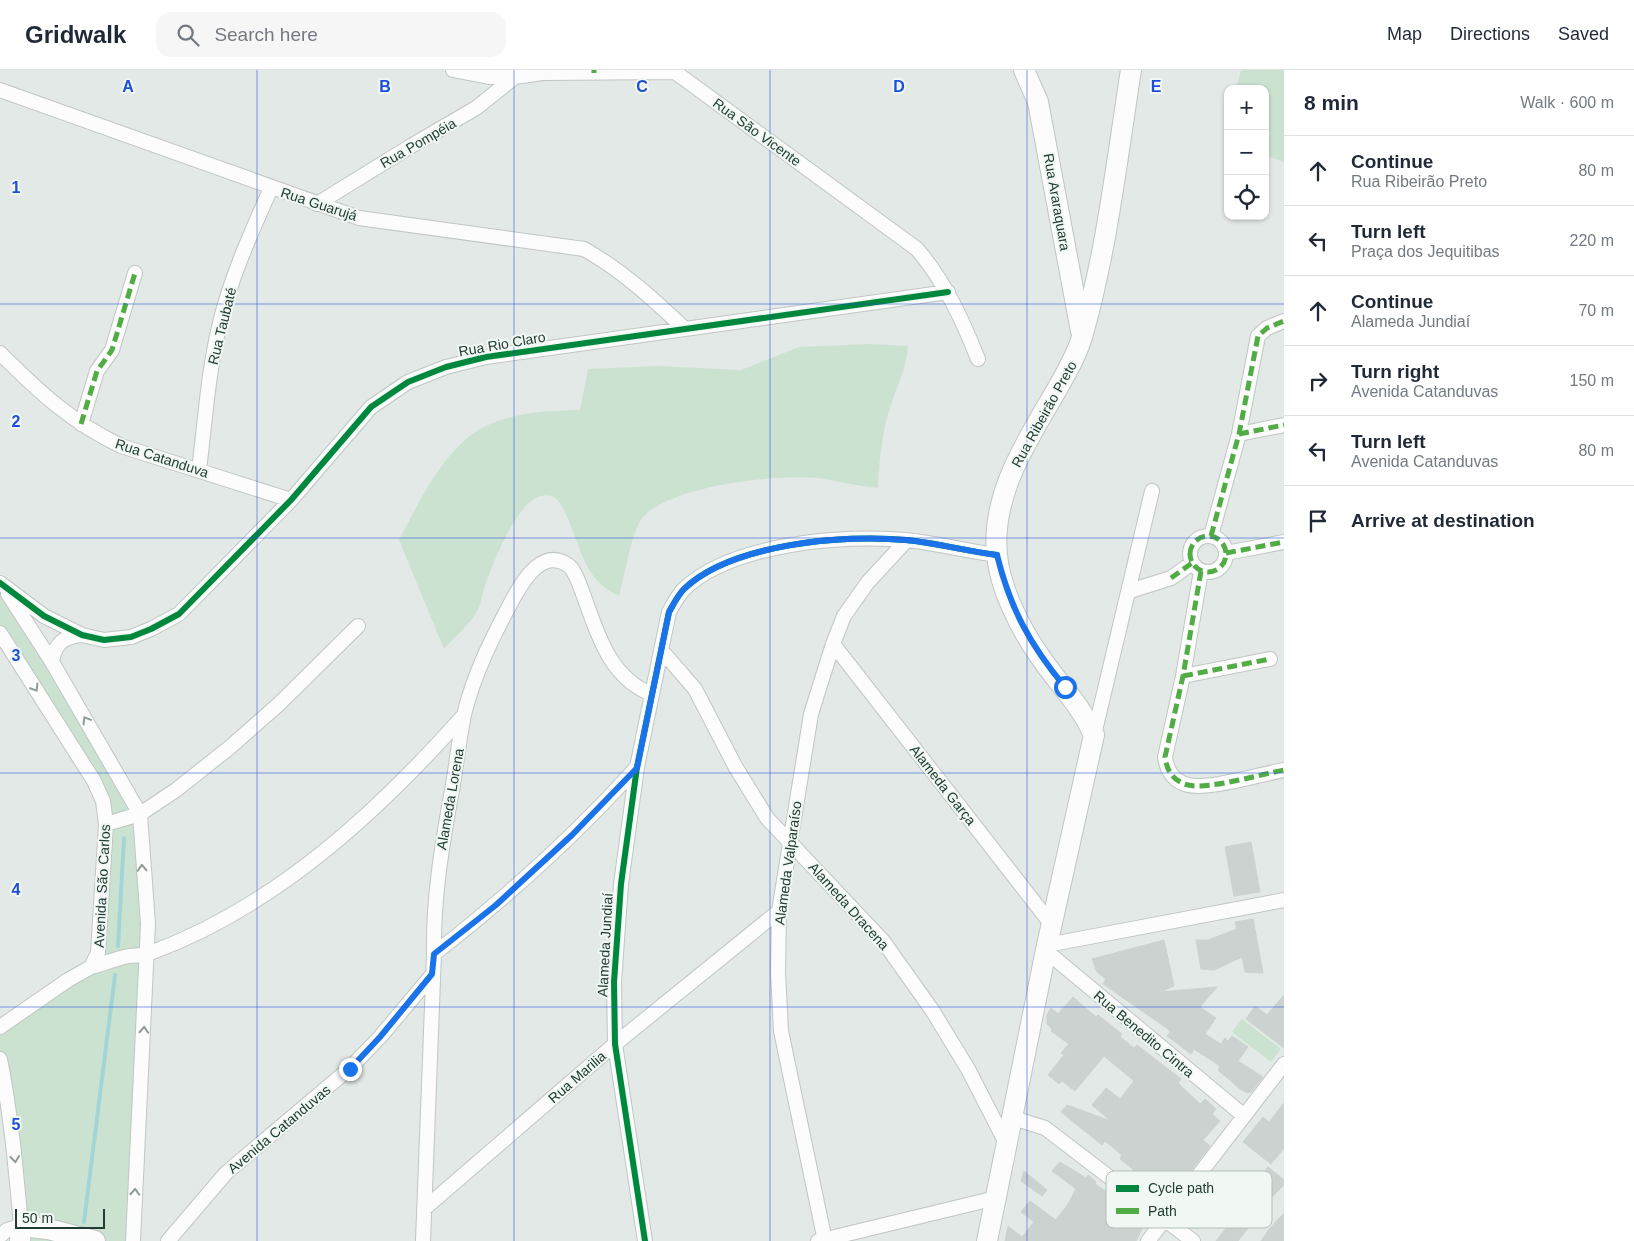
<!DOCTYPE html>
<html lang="en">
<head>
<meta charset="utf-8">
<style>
	:root { --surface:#fff; --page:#f6f6f7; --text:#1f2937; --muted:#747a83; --line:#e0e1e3 }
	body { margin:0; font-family:Arial,sans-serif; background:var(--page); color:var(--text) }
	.controls { position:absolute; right:15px; top:15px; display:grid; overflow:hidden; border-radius:10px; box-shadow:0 1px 4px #0004 }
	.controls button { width:45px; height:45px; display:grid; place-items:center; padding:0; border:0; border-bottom:1px solid var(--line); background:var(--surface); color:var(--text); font:25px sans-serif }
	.scale { position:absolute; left:15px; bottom:12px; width:90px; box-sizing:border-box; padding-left:5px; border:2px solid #213c32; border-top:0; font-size:14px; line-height:18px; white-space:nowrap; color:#213c32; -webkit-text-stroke:4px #f1f8f4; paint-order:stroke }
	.stop { position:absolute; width:15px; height:15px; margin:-11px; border:4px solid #1a73e8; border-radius:50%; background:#fff }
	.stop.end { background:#1a73e8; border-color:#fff; box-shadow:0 1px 5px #0008 }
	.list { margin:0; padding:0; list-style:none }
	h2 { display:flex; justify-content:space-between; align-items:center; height:65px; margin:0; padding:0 20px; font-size:21px }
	h2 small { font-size:16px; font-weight:400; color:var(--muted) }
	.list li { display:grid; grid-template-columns:32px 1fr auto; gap:15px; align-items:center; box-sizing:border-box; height:70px; padding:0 20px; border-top:1px solid var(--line) }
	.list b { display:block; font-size:19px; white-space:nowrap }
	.list p { margin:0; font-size:16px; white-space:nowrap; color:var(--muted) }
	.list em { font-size:16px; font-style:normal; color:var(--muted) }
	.icon { flex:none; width:28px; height:28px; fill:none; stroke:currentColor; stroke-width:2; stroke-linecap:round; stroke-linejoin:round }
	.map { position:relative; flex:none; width:1284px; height:1171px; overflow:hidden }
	header { display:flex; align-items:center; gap:30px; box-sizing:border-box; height:70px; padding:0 25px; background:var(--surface); border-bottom:1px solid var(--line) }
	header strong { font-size:24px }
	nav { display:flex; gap:28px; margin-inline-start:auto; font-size:18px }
	.search { width:350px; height:45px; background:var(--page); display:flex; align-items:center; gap:12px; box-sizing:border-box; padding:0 18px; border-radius:15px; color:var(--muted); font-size:19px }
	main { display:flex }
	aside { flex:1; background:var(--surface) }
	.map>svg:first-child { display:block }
	.green { fill:#cce2d1 }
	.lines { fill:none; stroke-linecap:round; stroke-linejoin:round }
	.stream { stroke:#a3d5d7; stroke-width:4 }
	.building { fill:#ccd2cf; stroke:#ccd2cf }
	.street-casing { stroke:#c0c6c3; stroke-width:16 }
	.secondary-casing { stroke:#bfc6c3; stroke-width:22 }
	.street { stroke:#fbfcfb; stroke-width:14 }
	.secondary { stroke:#fbfcfb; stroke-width:20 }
	.quiet { stroke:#52ac45; stroke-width:5; stroke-dasharray:10 5; stroke-linecap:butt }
	.cycleway-casing { stroke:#f1f8f4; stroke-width:9 }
	.cycleway { stroke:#00873e; stroke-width:6 }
	.oneway { stroke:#8e9c96 }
	.route { stroke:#1a73e8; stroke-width:6 }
	.grid { fill:none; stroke:#1d4ed8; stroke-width:1; stroke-opacity:0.55 }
	.labels { text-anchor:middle; stroke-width:4; stroke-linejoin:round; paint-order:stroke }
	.street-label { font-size:14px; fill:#213c32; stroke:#f1f8f4 }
	.key { fill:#f1f8f4; stroke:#b3c0ba; stroke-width:1 }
	.key-label { font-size:14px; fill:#213c32 }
	.grid-label { font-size:16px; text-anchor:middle; font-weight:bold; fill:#1d4ed8; stroke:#f1f8f4; stroke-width:4; stroke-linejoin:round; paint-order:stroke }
</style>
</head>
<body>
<header>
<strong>Gridwalk</strong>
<div class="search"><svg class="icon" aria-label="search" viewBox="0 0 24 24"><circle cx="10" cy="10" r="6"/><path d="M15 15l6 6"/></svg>Search here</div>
<nav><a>Map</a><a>Directions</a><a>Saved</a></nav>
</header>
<main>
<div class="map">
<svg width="1284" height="1171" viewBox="0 0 1284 1171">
	<rect width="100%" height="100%" fill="#e3e9e6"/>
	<path class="green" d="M1241 0H1284V92L1265 85V19H1236Z
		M870 274 908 276C906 300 898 313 891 335 882 360 879 392 878 418 857 416 838 411 818 408 776 404 672 415 643 447 631 462 625 506 619 526 580 509 581 470 562 437 557 428 552 423 541 426 517 431 493 493 485 516 482 524 481 534 477 541 470 555 454 567 444 579L399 470C418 434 447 373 486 356 515 342 548 341 580 340L588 299 657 296 741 300 799 277Z
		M0 513 131 726 143 812 133 1171H20L0 989V957L91 897 103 731 0 563Z
		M1242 949 1281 979 1271 992 1232 962Z"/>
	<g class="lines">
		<path class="stream" d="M118 876 124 768
			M84 1152 115 905"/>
	</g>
	<path class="building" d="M1251 772 1260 822 1234 826 1225 777Z
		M1253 849 1263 903 1245 902 1242 887 1214 900 1201 899 1196 870H1208L1237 859 1235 852Z
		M1164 870 1174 916 1160 922 1217 917 1200 937 1216 948 1205 964 1221 974 1225 968 1228 971 1232 966 1248 977 1238 991 1263 1007 1251 1022 1247 1023 1240 1019 1218 1000 1220 996 1194 979 1191 984 1174 971 1167 966 1170 962 1168 959 1103 914 1106 909 1097 902 1092 889Z
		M1284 925V978L1246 949 1255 936 1267 945Z
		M1073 927 1096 947 1098 945 1122 964 1120 967 1134 978 1137 975 1181 1009 1178 1013 1200 1034 1205 1029 1216 1039 1212 1044 1220 1051 1203 1070 1210 1076 1169 1129 1160 1121 1157 1126 1129 1107 1134 1100 1120 1089 1122 1085 1105 1071 1102 1075 1061 1042 1067 1035 1111 1051 1092 1035 1106 1018 1120 1029 1134 1011 1104 986 1075 1021 1062 1011 1059 1014 1048 1005 1064 985 1061 983 1069 974 1051 961 1052 959 1047 954V945L1051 938 1058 944Z
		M1284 1033V1078L1271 1094 1243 1072 1263 1047 1269 1052Z
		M1060 1092 1086 1108 1088 1105 1096 1112 1095 1114 1138 1142 1144 1155 1136 1171H1005L1008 1156 1022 1167 1034 1152 1021 1142 1030 1131 1056 1150 1068 1134 1076 1119 1052 1101Z
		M1268 1097 1284 1110V1115L1260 1139 1262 1140 1238 1171H1216L1227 1157 1210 1144 1200 1158 1194 1153 1192 1141 1219 1106 1226 1112 1231 1103 1251 1118Z
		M1024 1101 1047 1120 1042 1126 1021 1111Z
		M1284 1143V1171H1261L1270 1158Z"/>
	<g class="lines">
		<g class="street-casing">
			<path id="street" d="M453 0 489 7H515L542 3 675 2 917 179C945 212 962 249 978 289
				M0 20 359 148 584 179C623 201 653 229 685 259
				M317 134 411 76 476 38 515 7
				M0 283C38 321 71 352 121 376L291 430
				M81 354 97 301 112 280 135 203
				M1239 364 1284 355
				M199 400C205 352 208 304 219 257 230 209 251 163 271 118
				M1190 484a18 18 0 1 1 36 0a18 18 0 1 1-36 0Z
				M1211 466 1239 364 1258 266 1267 258 1284 251
				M1226 483 1284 472
				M1201 501 1183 606 1165 687C1167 701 1173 711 1188 715 1208 720 1262 704 1284 700
				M0 513 44 546 82 565 104 570 131 567 151 559 179 544 291 430 371 337 408 312 446 297 486 287 948 222
				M1130 521 1171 508 1192 493
				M8 524 52 592 140 744 148 854 133 1171
				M0 563 94 711 103 731 106 754 98 883 91 897 68 910 0 957
				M833 574 1052 855
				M662 581 695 619 735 696 767 748 883 871 932 940 968 999 1007 1075
				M52 592C55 573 63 567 82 565
				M1183 606 1270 589
				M1094 665 1152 421
				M106 754 140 744 176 720 229 678 279 634 358 556
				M1047 875 1284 830
				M1046 881 1243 1045
				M434 884C507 827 575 766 637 697
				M91 897C102 894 113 890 124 887 132 885 142 886 150 883 275 837 377 743 464 645
				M0 989C11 1044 16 1100 21 1156L7 1160 0 1166
				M1013 1048 1045 1058 1193 1171
				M424 1139 615 974 779 841
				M168 1171 226 1103 349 999 380 967 433 904
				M423 1171 434 884C433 831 441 782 450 731 456 702 458 673 464 645 474 603 494 564 514 527 524 509 543 478 568 495 575 500 579 514 582 521 597 562 608 606 651 624
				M645 1171 615 974 614 912 621 814 637 697 669 542C673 535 678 525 684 519 731 474 843 464 906 470 936 473 966 481 997 485
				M818 1171 996 1128
				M825 1171 781 961 778 902 779 841 811 644 833 574 844 546 868 512 907 470
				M1148 1171 1284 994"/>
		</g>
		<g class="secondary-casing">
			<path id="secondary" d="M1024 0 1038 32 1081 261
				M20 1171 21 1156 48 1159 95 1171
				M987 1171 1047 875 1094 665C1079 632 1060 616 1041 588 1021 560 1000 519 997 485 991 424 1027 371 1056 321 1066 303 1076 287 1082 267 1107 180 1117 89 1131 0"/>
		</g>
		<use href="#street" class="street"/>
		<use href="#secondary" class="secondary"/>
		<path class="quiet" d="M594 0V3
			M81 354 97 301 112 280 135 203
			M1239 364 1284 355
			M1190 484a18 18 0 1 1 36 0a18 18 0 1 1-36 0Z
			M1211 466 1239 364 1258 266 1267 258 1284 251
			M1226 483 1284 472
			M1201 501 1183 606 1165 687C1167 701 1173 711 1188 715 1208 720 1262 704 1284 700
			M1171 508 1192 493
			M1183 606 1270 589"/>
		<g class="cycleway-casing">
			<path id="cycleway" d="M0 513 44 546 82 565 104 570 131 567 151 559 179 544 291 430 371 337 408 312 446 297 486 287 948 222
				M645 1171 615 974 614 912 621 814 637 697 669 542C673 535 678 525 684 519 731 474 843 464 906 470 936 473 966 481 997 485"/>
		</g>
		<use href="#cycleway" class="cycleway"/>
	</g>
	<defs><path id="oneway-chevron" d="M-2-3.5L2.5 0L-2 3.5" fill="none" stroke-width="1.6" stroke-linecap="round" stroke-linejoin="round" transform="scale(1.25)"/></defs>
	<g class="oneway">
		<use href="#oneway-chevron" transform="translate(35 618) rotate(58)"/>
		<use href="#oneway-chevron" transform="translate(86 650) rotate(-121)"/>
		<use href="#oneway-chevron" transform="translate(142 798) rotate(-93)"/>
		<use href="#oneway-chevron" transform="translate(144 960) rotate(-87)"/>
		<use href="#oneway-chevron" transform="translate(15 1089) rotate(84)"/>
		<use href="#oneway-chevron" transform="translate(135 1122) rotate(-87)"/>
	</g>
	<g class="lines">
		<path class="route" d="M350 999 380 967 432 904 434 884 496 835 572 765 637 698 669 542C673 535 678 525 684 519 731 474 843 464 906 470 936 473 966 481 997 485 1010 538 1030 575 1065 617"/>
	</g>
	<path class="grid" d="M257 0V1171M514 0V1171M770 0V1171M1027 0V1171M0 234H1284M0 468H1284M0 703H1284M0 937H1284"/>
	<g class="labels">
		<g class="street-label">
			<text transform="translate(757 62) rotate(36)" y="5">Rua São Vicente</text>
			<text transform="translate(418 73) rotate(-30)" y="5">Rua Pompéia</text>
			<text transform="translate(1057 132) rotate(80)" y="5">Rua Araraquara</text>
			<text transform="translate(319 134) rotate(18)" y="5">Rua Guarujá</text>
			<text transform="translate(222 256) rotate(-76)" y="5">Rua Taubaté</text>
			<text transform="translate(502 274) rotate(-10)" y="5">Rua Rio Claro</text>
			<text transform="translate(1044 344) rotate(-61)" y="5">Rua Ribeirão Preto</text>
			<text transform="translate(162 388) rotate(18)" y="5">Rua Catanduva</text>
			<text transform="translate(943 715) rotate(52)" y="5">Alameda Garça</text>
			<text transform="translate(450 729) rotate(-80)" y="5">Alameda Lorena</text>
			<text transform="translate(788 793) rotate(-82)" y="5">Alameda Valparaíso</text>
			<text transform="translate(102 816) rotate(-87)" y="5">Avenida São Carlos</text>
			<text transform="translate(849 836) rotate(48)" y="5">Alameda Dracena</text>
			<text transform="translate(605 875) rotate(-87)" y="5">Alameda Jundiaí</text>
			<text transform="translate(1144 964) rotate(40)" y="5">Rua Benedito Cintra</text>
			<text transform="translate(577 1007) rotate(-41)" y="5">Rua Marilia</text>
			<text transform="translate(279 1059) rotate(-40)" y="5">Avenida Catanduvas</text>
		</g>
	</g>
	<rect x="1106" y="1101" width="166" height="57" rx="8" class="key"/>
	<rect x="1116" y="1115" width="23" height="7" fill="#00873e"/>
	<rect x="1116" y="1138" width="23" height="6" fill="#52ac45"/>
	<g class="key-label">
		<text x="1148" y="1123">Cycle path</text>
		<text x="1148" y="1146">Path</text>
	</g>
	<g class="grid-label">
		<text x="128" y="22">A</text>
		<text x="385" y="22">B</text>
		<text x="642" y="22">C</text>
		<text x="899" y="22">D</text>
		<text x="1156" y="22">E</text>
		<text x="16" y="123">1</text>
		<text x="16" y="357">2</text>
		<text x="16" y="591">3</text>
		<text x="16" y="825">4</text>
		<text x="16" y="1060">5</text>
	</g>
</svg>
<div class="controls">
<button>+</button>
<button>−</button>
<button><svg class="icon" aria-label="locate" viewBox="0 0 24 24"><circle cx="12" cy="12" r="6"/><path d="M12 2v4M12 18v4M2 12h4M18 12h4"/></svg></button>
</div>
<div class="scale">50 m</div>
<div class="stop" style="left:1065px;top:617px"></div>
<div class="stop end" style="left:350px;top:999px"></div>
</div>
<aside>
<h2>8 min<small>Walk · 600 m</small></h2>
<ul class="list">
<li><svg class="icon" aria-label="ahead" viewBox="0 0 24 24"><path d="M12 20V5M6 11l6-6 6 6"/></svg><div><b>Continue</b><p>Rua Ribeirão Preto</p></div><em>80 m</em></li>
<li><svg class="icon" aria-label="left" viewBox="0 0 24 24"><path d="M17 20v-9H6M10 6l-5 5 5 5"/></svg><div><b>Turn left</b><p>Praça dos Jequitibas</p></div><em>220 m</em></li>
<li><svg class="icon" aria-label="ahead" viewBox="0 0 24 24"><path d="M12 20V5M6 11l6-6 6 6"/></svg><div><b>Continue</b><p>Alameda Jundiaí</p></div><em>70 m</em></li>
<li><svg class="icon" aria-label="right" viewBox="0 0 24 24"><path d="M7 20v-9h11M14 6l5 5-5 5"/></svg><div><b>Turn right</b><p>Avenida Catanduvas</p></div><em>150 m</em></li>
<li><svg class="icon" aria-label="left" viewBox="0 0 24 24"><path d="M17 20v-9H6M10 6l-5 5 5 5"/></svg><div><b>Turn left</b><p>Avenida Catanduvas</p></div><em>80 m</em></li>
<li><svg class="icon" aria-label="arrive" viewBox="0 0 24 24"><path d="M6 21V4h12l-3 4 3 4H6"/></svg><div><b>Arrive at destination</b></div></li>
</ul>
</aside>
</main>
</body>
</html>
